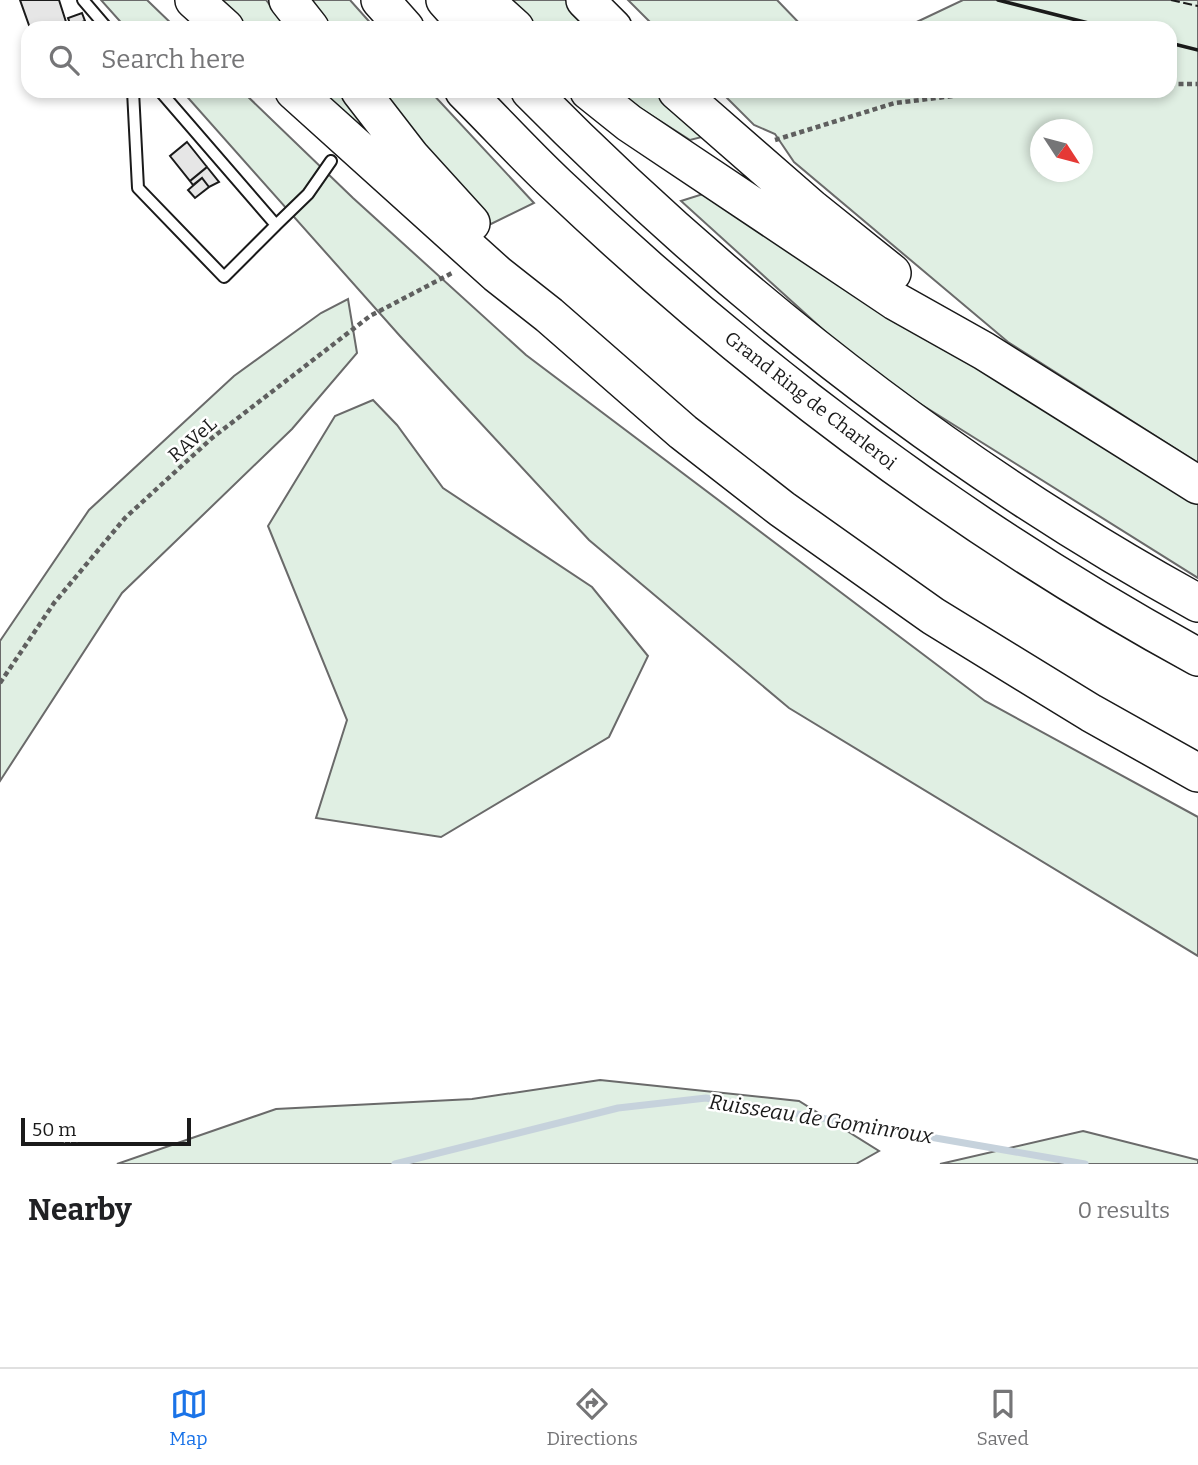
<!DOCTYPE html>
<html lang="en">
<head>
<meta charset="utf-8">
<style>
	:root { --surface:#fff; --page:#f6f6f6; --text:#202124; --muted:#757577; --line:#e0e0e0; --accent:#1a73e8 }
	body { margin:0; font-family:Bitter,serif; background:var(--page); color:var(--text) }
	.compass { position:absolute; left:1030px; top:119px; width:63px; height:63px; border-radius:50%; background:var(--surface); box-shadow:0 4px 10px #0003; rotate:126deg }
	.scale { position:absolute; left:21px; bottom:18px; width:170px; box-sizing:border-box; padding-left:7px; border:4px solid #1a1a1a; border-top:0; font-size:19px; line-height:24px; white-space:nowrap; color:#1a1a1a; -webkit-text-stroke:5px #fff; paint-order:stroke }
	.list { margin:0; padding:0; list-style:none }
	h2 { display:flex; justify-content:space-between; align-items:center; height:91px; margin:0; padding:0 28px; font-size:30px }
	h2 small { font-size:23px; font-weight:400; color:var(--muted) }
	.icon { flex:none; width:38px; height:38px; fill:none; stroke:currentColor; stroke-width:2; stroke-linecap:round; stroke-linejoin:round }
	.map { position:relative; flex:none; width:1198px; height:1164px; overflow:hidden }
	.search { position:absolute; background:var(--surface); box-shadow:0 4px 10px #0003; left:21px; right:21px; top:21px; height:77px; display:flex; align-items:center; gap:18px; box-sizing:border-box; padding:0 24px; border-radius:21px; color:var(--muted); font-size:26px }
	.sheet { height:203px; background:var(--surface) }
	nav { display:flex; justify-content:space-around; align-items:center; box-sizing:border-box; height:98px; border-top:2px solid var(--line); background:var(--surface); font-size:19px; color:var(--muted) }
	nav a { display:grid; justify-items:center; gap:4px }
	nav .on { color:var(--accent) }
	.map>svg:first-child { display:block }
	.green { fill:#e0efe3; stroke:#6a6a6a; stroke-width:2; fill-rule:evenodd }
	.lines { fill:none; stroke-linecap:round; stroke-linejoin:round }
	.stream { stroke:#c6d2dc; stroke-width:7 }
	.building { fill:#e6e6e6; stroke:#1a1a1a; stroke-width:2 }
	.service-casing { stroke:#1a1a1a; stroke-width:14 }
	.motorway-casing { stroke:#1a1a1a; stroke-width:40 }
	.path { stroke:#5f5f5f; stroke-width:4.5; stroke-dasharray:5 3.5; stroke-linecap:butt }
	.service { stroke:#fff; stroke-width:10 }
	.motorway { stroke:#fff; stroke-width:37 }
	.fence { stroke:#1a1a1a; stroke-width:2; stroke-dasharray:9 3.5; stroke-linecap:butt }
	.wall { stroke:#1a1a1a; stroke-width:3.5 }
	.labels { text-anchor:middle; stroke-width:5; stroke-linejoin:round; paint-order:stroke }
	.street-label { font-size:19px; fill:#1a1a1a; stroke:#fff }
	.water-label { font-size:21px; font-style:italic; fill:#1a1a1a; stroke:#fff }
</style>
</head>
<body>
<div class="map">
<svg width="1198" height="1164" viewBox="0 0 1198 1164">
	<rect width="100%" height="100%" fill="#fff"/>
	<path class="green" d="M101 0H147L176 28H126Z
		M215 0H266L288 28H245Z
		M305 0H350L375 28H325Z
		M504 0H571L598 28H539Z
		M628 0H777L804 28H656Z
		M963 0H1198V463L1008 342 794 162 775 134 754 125 720 91H1170V28H904ZM1040 130H1082V172H1040Z
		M182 91H242L353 198 526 355 985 701 1198 817V956L789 708 589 540 400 336Z
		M314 91H337L369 132 364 137Z
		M374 91H430L534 203 491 224 416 144Z
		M618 91H664L710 135 690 140 640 108Z
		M706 193 1198 498V578L871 373 681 201Z
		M348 299 357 353 292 429 122 593 0 781V641L89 510 234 376 321 313Z
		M373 400 397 425 443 488 592 587 648 656 609 737 441 837 316 818 347 720 268 526 335 416Z
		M600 1080 799 1101 879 1151 856 1164H117L276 1109 472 1099Z
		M1083 1131 1198 1160V1164H940Z"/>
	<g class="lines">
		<path class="stream" d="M395 1164 618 1108 706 1098 1085 1164"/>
	</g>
	<path class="building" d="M20 0H59L67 25 58 28H30Z
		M82 13 85 21 71 26 68 18Z
		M187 142 207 167 190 181 170 156Z
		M207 167 219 182 209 187 202 178 193 185 190 181Z
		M202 178 209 187 195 198 188 190Z"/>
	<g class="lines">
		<g class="service-casing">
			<path id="service" d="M83 0 107 28
				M133 91 138 188 224 277 276 225
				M160 91 276 225 308 194 331 161"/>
		</g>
		<g class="motorway-casing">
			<path id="motorway" d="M194 0 225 28
				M288 0 310 28
				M380 0 405 28
				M445 0 470 28
				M484 0 515 28
				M585 0 613 28
				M294 91 497 274 549 315 683 432 782 509 933 616 1091 713 1198 773
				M360 91 411 157 471 223
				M464 91C495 122 525 155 557 185 750 368 965 530 1198 657
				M530 91C727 290 952 468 1198 603
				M589 91 629 123 895 301 984 351 1198 485
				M677 91 811 208 892 273"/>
		</g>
		<path class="path" d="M1170 84H1198
			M775 140 895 103 995 91
			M0 683 54 603 125 518 212 438 370 316 454 272"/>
		<use href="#service" class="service"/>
		<use href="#motorway" class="motorway"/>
		<path class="fence" d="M1171 0 1198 6"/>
		<path class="wall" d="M998 0 1108 28
			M1170 43 1198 50"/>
	</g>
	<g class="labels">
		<g class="street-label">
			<text transform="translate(811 400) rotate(38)" y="7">Grand Ring de Charleroi</text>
			<text transform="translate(192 439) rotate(-41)" y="7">RAVeL</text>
		</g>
		<g class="water-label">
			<text transform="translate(821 1119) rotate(9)" y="7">Ruisseau de Gominroux</text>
		</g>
	</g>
</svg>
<svg class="compass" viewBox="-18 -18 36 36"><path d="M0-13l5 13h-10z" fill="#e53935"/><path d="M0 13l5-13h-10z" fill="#757577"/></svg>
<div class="scale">50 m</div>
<div class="search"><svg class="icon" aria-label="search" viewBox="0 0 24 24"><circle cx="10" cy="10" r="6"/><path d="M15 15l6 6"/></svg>Search here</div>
</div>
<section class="sheet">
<h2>Nearby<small>0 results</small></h2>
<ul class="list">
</ul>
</section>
<nav>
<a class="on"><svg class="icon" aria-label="map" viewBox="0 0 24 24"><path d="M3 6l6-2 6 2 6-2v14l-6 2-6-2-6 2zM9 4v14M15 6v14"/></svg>Map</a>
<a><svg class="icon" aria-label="directions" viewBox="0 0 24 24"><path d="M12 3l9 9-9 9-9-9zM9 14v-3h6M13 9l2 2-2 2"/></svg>Directions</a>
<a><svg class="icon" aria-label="saved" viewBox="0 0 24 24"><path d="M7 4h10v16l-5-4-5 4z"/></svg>Saved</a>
</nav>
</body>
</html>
